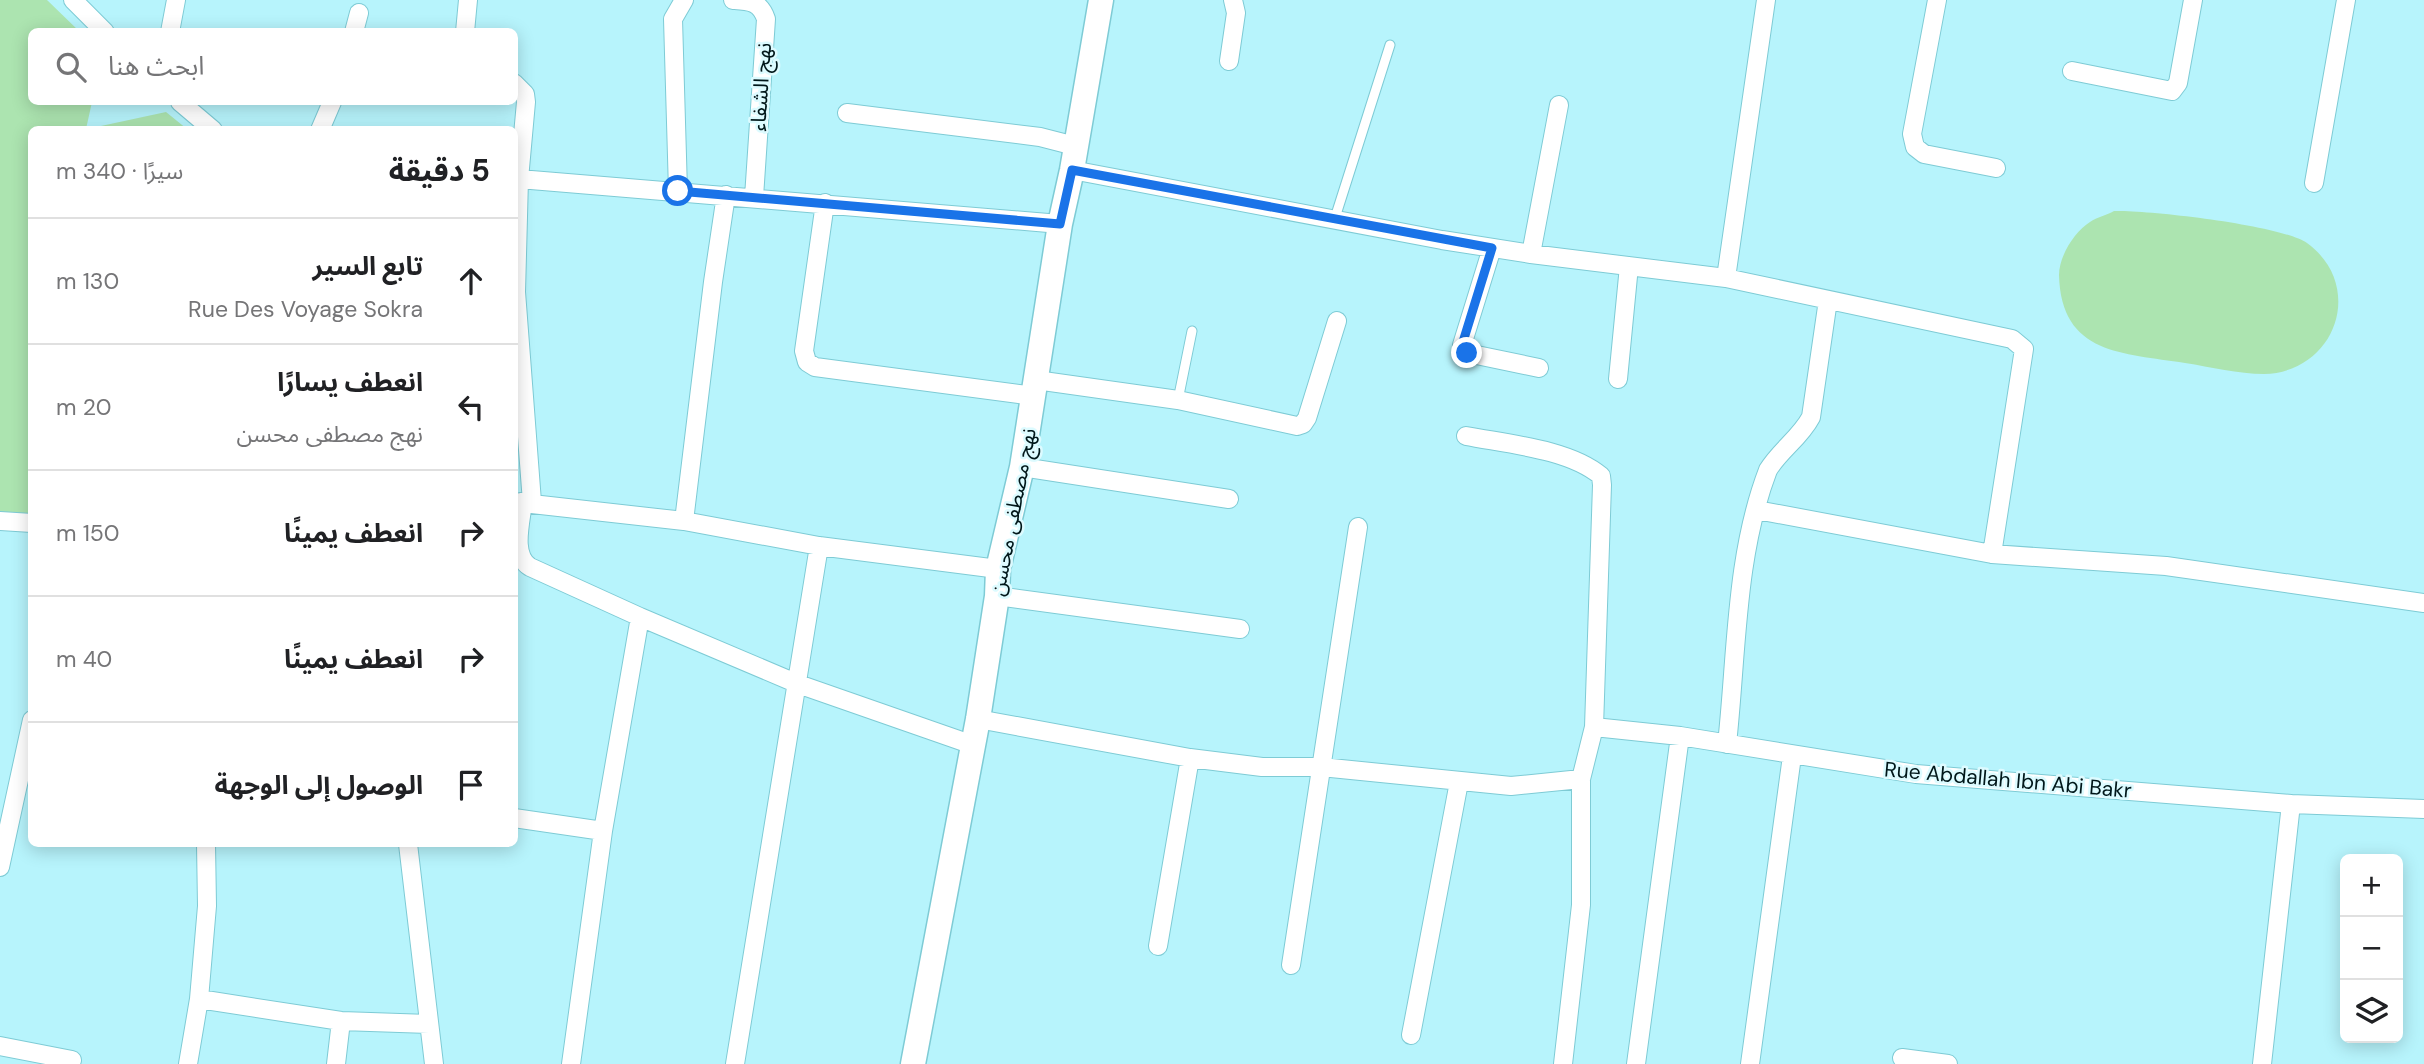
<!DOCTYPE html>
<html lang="ar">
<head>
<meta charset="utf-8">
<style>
	:root { --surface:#fff; --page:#f2f2f2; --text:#202124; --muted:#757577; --line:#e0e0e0 }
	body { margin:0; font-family:"DM Sans","Noto Sans Arabic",sans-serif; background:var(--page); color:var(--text); direction:rtl }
	.controls { position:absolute; right:21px; bottom:21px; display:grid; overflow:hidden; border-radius:10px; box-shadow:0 4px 18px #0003 }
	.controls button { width:63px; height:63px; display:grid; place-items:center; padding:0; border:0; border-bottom:2px solid var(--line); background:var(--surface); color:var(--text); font:35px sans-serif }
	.stop { position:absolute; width:21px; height:21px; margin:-16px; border:5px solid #1a73e8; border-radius:50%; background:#fff }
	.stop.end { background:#1a73e8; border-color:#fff; box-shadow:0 2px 7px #0008 }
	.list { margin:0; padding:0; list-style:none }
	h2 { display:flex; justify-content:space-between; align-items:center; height:91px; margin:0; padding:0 28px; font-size:30px }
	h2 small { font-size:23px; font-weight:400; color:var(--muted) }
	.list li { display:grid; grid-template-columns:46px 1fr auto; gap:21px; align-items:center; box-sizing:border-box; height:126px; padding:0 28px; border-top:2px solid var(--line) }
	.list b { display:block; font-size:26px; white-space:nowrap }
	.list p { margin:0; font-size:23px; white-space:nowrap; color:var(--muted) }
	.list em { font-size:23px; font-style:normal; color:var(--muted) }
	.icon { flex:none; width:38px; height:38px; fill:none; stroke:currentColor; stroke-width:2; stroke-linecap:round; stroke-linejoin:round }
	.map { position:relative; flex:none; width:2424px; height:1064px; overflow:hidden; direction:ltr }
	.search { position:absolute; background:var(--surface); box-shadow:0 4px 18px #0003; left:28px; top:28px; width:490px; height:77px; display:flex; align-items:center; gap:18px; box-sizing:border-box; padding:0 24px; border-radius:10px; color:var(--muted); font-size:26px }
	.panel { position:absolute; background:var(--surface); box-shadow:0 4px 18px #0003; left:28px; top:126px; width:490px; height:721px; border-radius:10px; direction:rtl }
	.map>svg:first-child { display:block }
	.green { fill:#ace4b0 }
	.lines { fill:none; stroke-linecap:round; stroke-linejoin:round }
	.lane-casing { stroke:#7ecbd5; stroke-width:11 }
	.street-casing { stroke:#7ecbd5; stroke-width:20 }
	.secondary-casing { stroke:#7ecbd5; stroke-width:27 }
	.lane { stroke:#fff; stroke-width:9 }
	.street { stroke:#fff; stroke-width:18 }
	.secondary { stroke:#fff; stroke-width:24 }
	.route { stroke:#1a73e8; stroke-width:9 }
	.labels { text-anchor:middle; stroke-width:5; stroke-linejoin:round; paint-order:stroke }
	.street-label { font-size:21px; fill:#01171a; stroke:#ddfbff }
</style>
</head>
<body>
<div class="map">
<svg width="2424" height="1064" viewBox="0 0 2424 1064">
	<rect width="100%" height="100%" fill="#b7f4fc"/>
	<path class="green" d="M0 0H47L79 31 32 32V102H92L86 129 32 130 31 514 0 512Z
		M166 112 187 129H87Z
		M2114 211C2149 210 2281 225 2307 243 2366 286 2336 372 2264 374 2238 374 2211 367 2185 363 2123 353 2061 355 2059 275 2059 256 2075 231 2090 222 2097 217 2107 215 2114 211Z"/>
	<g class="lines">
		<g class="lane-casing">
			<path id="lane" d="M1334 221 1390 45
				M1178 400 1192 331"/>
		</g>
		<g class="street-casing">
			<path id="street" d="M73 0 105 32
				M733 0C749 1 760 1 766 19L754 197
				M1937 0 1912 134 1915 147 1924 154 1996 168
				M170 32 176 0
				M354 32 359 13
				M465 32 468 0
				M1229 61 1236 13 1233 0
				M2072 71 2172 91 2178 83 2193 0
				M514 83 525 94 526 102 519 179 516 292 532 502
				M180 102 213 130
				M847 113 1040 137 1075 146
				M320 130 332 102
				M1072 170 1442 240 1531 254 1726 278 2012 339 2024 349 1992 554
				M519 179 1060 224
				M2314 183 2346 0
				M678 191 673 19 684 0
				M825 203 804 351 807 362 815 367 1034 396
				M1492 248 1462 345 1463 350 1467 353 1539 368
				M1531 254 1559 105
				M1726 278 1766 0
				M1618 379 1629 266
				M1036 380 1178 400 1297 426 1303 424 1307 418 1337 321
				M1466 436C1507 444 1569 449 1601 476L1602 485 1594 727 1581 779V905L1563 1064
				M1022 467 1229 499
				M514 502 684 521 819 546 998 569
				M523 502C521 522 511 555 530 567L640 617 798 684 973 745
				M1757 510 1992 554 2166 566 2424 603
				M0 521 32 523
				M684 521 713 282 726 195
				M997 596 1240 629
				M978 719 1190 758 1262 767H1321L1511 786 1581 779
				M1594 727 1680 736 1916 774 2291 804 2424 809
				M1727 744C1737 653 1735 556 1768 470 1780 450 1800 438 1811 417L1828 300
				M514 818 603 831
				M408 844 434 1064
				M0 867 32 720
				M1158 946 1190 758
				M1291 965 1358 527
				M199 999 207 906 206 844
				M1411 1035 1459 782
				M0 1046 72 1060
				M1902 1058 1948 1064
				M188 1064 199 999 341 1021 429 1024
				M336 1064 341 1021
				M571 1064 603 831 640 617
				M735 1064 819 546
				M1636 1064 1680 736
				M1750 1064 1792 756
				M2262 1064 2291 804"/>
		</g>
		<g class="secondary-casing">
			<path id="secondary" d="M913 1064 978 719 997 596 998 569 1022 467 1060 224 1072 170 1101 0"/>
		</g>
		<use href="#lane" class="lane"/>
		<use href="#street" class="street"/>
		<use href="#secondary" class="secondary"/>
	</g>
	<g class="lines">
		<path class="route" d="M678 191 1060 224 1072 170 1492 248 1462 345 1463 350 1467 353"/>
	</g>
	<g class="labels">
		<g class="street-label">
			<text transform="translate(761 87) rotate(-86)" y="7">نهج الشفاء</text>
			<text transform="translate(1013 512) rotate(-79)" y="7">نهج مصطفى محسن</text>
			<text transform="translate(2008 780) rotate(5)" y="7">Rue Abdallah Ibn Abi Bakr</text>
		</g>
	</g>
</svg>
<div class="controls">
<button>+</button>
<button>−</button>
<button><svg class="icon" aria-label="layers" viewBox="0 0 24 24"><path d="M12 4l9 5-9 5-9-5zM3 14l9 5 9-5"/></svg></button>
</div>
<div class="stop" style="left:678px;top:191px"></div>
<div class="stop end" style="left:1467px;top:353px"></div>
<div class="search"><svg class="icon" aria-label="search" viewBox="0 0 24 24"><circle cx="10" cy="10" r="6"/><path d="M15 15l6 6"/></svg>ابحث هنا</div>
<section class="panel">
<h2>5 دقيقة<small>سيرًا · 340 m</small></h2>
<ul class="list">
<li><svg class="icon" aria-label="ahead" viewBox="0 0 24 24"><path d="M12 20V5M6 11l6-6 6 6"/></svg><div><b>تابع السير</b><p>Rue Des Voyage Sokra</p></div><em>130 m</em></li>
<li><svg class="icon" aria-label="left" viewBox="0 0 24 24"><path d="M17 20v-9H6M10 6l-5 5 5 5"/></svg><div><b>انعطف يسارًا</b><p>نهج مصطفى محسن</p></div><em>20 m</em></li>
<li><svg class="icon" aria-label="right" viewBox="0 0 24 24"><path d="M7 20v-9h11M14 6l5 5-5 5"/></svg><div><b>انعطف يمينًا</b></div><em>150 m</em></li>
<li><svg class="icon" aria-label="right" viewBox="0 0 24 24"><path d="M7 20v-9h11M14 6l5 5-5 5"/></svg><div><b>انعطف يمينًا</b></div><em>40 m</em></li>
<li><svg class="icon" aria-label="arrive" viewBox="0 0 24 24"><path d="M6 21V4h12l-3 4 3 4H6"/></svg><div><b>الوصول إلى الوجهة</b></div></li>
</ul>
</section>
</div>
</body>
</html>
